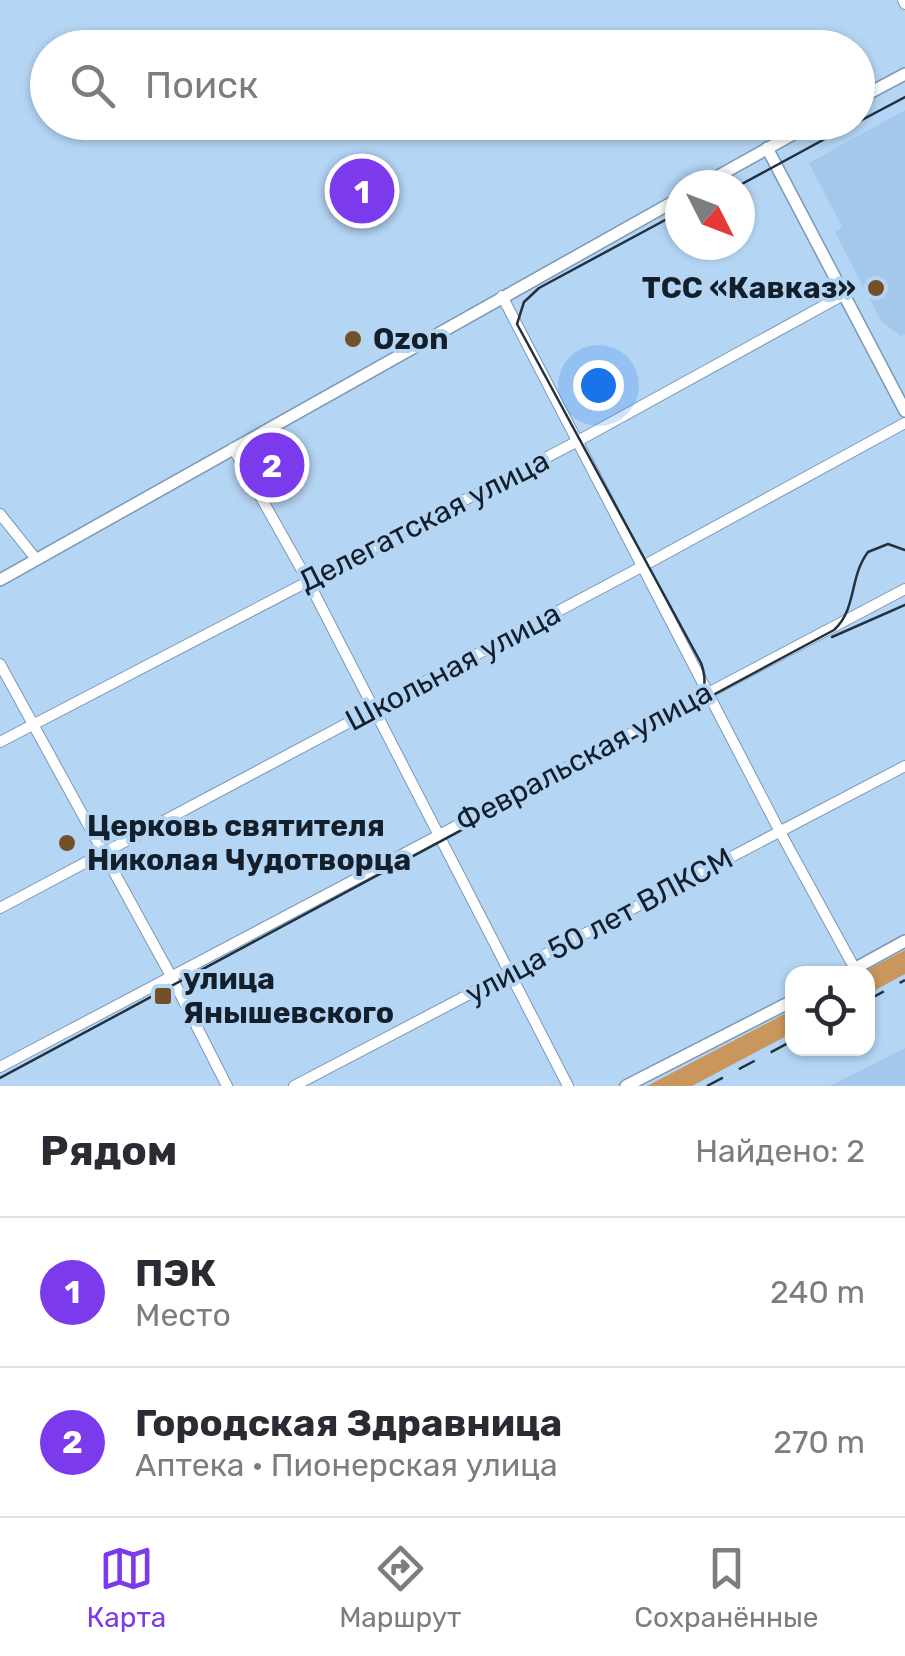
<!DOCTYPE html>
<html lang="ru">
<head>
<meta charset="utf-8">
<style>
	:root { --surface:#fff; --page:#f2f2f3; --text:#2b2b33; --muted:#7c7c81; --line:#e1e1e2; --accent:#7c3aed }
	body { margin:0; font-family:Rubik,sans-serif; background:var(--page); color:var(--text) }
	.controls { position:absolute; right:30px; bottom:30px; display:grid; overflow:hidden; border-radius:20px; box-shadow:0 2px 8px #0004 }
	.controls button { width:90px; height:90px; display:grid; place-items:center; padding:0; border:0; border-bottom:2px solid var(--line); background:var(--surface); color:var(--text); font:50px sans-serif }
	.compass { position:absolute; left:665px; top:170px; width:90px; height:90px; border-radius:50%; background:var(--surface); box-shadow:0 2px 8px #0004; rotate:132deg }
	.you { position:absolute; left:598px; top:385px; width:35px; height:35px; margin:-25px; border:8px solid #fff; border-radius:50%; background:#1a73e8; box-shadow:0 0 0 15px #1a73e833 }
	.badge { display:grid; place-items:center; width:65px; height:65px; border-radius:50%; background:var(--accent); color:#fff; font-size:32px; font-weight:700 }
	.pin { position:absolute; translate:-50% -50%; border:5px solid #fff; box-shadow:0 2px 10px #0006 }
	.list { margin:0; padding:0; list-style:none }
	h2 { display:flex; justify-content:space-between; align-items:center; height:130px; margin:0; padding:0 40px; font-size:42px }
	h2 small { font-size:32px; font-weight:400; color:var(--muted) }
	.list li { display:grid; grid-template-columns:65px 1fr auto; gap:30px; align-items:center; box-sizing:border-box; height:150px; padding:0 40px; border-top:2px solid var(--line) }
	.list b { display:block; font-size:38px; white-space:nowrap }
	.list p { margin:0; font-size:32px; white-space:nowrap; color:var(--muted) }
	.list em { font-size:32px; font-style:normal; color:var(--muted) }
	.icon { flex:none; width:55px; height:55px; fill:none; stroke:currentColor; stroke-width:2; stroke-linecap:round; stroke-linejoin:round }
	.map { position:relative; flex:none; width:905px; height:1086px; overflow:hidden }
	.search { position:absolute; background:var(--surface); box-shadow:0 2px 8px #0004; left:30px; right:30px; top:30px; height:110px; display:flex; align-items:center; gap:25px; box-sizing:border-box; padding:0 35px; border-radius:55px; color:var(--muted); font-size:38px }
	.sheet { height:430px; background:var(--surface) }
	nav { display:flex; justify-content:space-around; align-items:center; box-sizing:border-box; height:140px; border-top:2px solid var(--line); background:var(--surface); font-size:28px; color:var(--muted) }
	nav a { display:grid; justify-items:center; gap:5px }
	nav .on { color:var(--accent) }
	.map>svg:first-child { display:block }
	.built { fill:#a3c8ec }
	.green { fill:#c9975e }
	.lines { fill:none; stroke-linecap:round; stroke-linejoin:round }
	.minor-casing { stroke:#7b98b6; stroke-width:12 }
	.tertiary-casing { stroke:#7b98b6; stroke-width:14 }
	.minor { stroke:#fff; stroke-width:10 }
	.tertiary { stroke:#fff; stroke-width:11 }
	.tram { stroke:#243240; stroke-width:2.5 }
	.rail { stroke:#243240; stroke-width:2.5; stroke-dasharray:18 18; stroke-linecap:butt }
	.poi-dot { fill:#725028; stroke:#b5d5f5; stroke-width:4 }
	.labels { text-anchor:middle; stroke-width:8; stroke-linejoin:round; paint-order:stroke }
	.poi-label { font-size:30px; font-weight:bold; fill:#131f2b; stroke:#b5d5f5; text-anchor:start }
	.street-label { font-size:30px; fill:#131f2b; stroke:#b5d5f5 }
</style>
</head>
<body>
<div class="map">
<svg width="905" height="1086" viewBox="0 0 905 1086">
	<rect width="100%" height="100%" fill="#b5d5f5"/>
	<path class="built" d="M905 110V334L901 336 881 321 835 232 842 227 809 163Z
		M905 1048V1086H830Z"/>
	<path class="green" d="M905 950V974L868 994V974L861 973Z
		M792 1010V1033L692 1086H647Z"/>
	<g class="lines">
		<g class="minor-casing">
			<path id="minor" d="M903 0 905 4
				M502 296 779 830 855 969
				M233 448 308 581 568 1086
				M0 514 36 559
				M0 664 171 976 227 1086
				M0 742 576 442 845 294
				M0 908 643 566 905 423
				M0 1067 905 589
				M294 1086 905 766"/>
		</g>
		<g class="tertiary-casing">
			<path id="tertiary" d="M858 99 905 74
				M767 148 905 411
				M702 185 815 122
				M0 580 680 198
				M845 974 905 941
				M626 1086 792 1001"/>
		</g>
		<use href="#minor" class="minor"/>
		<use href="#tertiary" class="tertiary"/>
		<path class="tram" d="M858 122 905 97
			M740 185 856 122
			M680 212 539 288 524 302 517 324 701 663C707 679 706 694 694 708
			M832 637 905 605
			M0 1078 834 630C857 609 849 577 868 552L888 544 905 550"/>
		<path class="rail" d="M868 1000 905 980
			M707 1086 792 1041"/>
	</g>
	<g class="poi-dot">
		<circle cx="876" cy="288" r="10"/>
		<circle cx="353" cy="339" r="10"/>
		<circle cx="67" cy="843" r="10"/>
		<rect x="153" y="986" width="20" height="20" rx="5"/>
	</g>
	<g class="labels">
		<g class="poi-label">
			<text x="856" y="298" text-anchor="end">ТСС «Кавказ»</text>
			<text x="373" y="349">Ozon</text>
			<text x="87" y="836">Церковь святителя<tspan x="87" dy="34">Николая Чудотворца</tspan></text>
			<text x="183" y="989">улица<tspan x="183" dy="34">Янышевского</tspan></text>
		</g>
		<g class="street-label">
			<text transform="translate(424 521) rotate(-27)" y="10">Делегатская улица</text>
			<text transform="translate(453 667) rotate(-28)" y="10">Школьная улица</text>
			<text transform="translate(584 757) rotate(-28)" y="10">Февральская улица</text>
			<text transform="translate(599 926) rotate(-28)" y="10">улица 50 лет ВЛКСМ</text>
		</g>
	</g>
</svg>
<div class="controls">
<button><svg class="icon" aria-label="locate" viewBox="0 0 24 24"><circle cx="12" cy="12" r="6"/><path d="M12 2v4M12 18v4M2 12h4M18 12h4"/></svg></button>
</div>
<svg class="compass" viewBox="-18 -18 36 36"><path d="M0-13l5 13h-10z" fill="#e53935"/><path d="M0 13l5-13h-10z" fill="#7c7c81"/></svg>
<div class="you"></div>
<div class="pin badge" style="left:362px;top:191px">1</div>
<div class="pin badge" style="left:272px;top:465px">2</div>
<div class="search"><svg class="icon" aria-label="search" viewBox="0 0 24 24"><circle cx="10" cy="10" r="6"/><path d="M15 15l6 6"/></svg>Поиск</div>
</div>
<section class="sheet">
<h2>Рядом<small>Найдено: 2</small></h2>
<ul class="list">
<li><span class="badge">1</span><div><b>ПЭК</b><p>Место</p></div><em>240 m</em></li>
<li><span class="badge">2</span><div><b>Городская Здравница</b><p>Аптека · Пионерская улица</p></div><em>270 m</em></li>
</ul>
</section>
<nav>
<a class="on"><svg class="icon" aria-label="map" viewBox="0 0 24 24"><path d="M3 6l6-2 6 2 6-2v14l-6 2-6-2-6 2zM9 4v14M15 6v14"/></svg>Карта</a>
<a><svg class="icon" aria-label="directions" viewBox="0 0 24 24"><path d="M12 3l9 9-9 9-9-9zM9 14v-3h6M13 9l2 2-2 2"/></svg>Маршрут</a>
<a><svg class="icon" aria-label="saved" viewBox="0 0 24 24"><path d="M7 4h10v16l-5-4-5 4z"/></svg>Сохранённые</a>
</nav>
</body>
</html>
